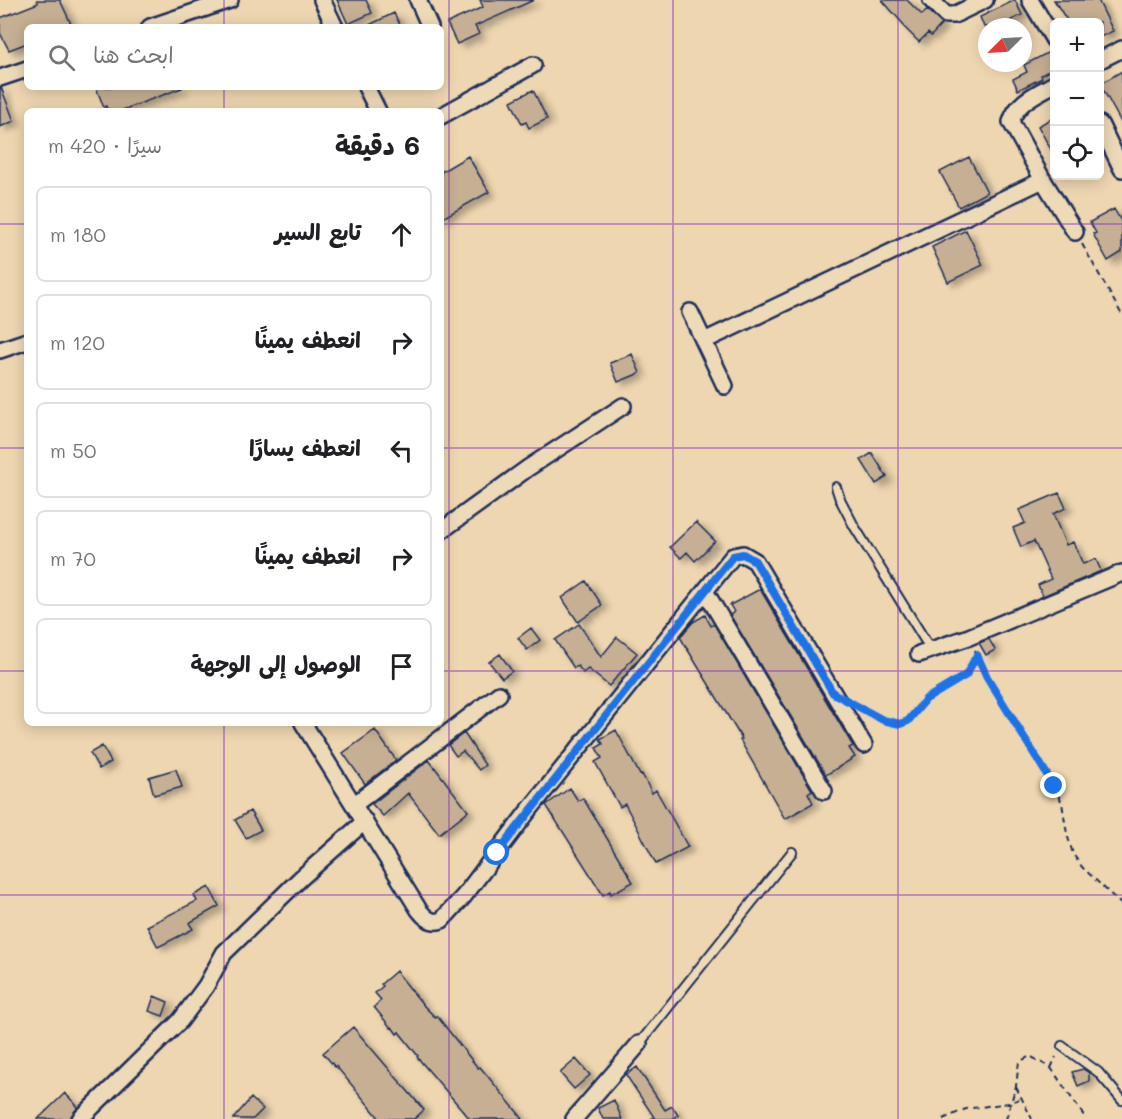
<!DOCTYPE html>
<html lang="ar">
<head>
<meta charset="utf-8">
<style>
	:root { --surface:#fff; --page:#f2f2f2; --text:#202124; --muted:#757577; --line:#e0e0e0 }
	body { margin:0; font-family:Mali,"Playpen Sans Arabic",sans-serif; background:var(--page); color:var(--text); direction:rtl }
	.controls { position:absolute; right:18px; top:18px; display:grid; overflow:hidden; border-radius:9px; box-shadow:0 3px 15px #0003 }
	.controls button { width:54px; height:54px; display:grid; place-items:center; padding:0; border:0; border-bottom:2px solid var(--line); background:var(--surface); color:var(--text); font:30px sans-serif }
	.compass { position:absolute; left:978px; top:18px; width:54px; height:54px; border-radius:50%; background:var(--surface); box-shadow:0 3px 15px #0003; rotate:246deg }
	.stop { position:absolute; width:18px; height:18px; margin:-14px; border:4px solid #1a73e8; border-radius:50%; background:#fff }
	.stop.end { background:#1a73e8; border-color:#fff; box-shadow:0 2px 6px #0008 }
	.list { margin:0; padding:0; list-style:none }
	h2 { display:flex; justify-content:space-between; align-items:center; height:78px; margin:0; padding:0 24px; font-size:26px }
	h2 small { font-size:20px; font-weight:400; color:var(--muted) }
	.list li { display:grid; grid-template-columns:39px 1fr auto; gap:18px; align-items:center; box-sizing:border-box; height:96px; margin:0 12px 12px; padding:0 12px; border:2px solid var(--line); border-radius:9px }
	.list b { display:block; font-size:22px; white-space:nowrap }
	.list em { font-size:20px; font-style:normal; color:var(--muted) }
	.icon { flex:none; width:33px; height:33px; fill:none; stroke:currentColor; stroke-width:2; stroke-linecap:round; stroke-linejoin:round }
	.map { position:relative; flex:none; width:1122px; height:1119px; overflow:hidden; direction:ltr }
	.search { position:absolute; background:var(--surface); box-shadow:0 3px 15px #0003; left:24px; top:24px; width:420px; height:66px; display:flex; align-items:center; gap:15px; box-sizing:border-box; padding:0 21px; border-radius:9px; color:var(--muted); font-size:22px }
	.panel { position:absolute; background:var(--surface); box-shadow:0 3px 15px #0003; left:24px; top:108px; width:420px; height:618px; border-radius:9px; direction:rtl }
	.map>svg:first-child { display:block }
	.building { fill:#c6af92; stroke:#1b2f5e; stroke-width:1.5; filter:url(#shadow) }
	.lines { fill:none; stroke-linecap:round; stroke-linejoin:round }
	.lane-casing { stroke:#1b2f5e; stroke-width:12 }
	.street-casing { stroke:#1b2f5e; stroke-width:20 }
	.path { stroke:#1b2f5e; stroke-width:2; stroke-dasharray:6 4.5; stroke-linecap:butt }
	.lane { stroke:#efdab8; stroke-width:8 }
	.street { stroke:#efdab8; stroke-width:15 }
	.route { stroke:#1a73e8; stroke-width:8 }
	.grid { fill:none; stroke:#7b2cbf; stroke-width:1.5; stroke-opacity:0.55 }
</style>
</head>
<body>
<div class="map">
<svg width="1122" height="1119" viewBox="0 0 1122 1119">
	<defs>
		<filter id="shadow"><feDropShadow dx="6" dy="4" stdDeviation="3" flood-color="#0004"/></filter>
	</defs>
	<rect width="100%" height="100%" fill="#eed6b0"/>
	<filter id="ink" filterUnits="userSpaceOnUse"><feTurbulence type="fractalNoise" baseFrequency=".0167" numOctaves="2"/><feDisplacementMap in="SourceGraphic" scale="12" xChannelSelector="R" yChannelSelector="G"/><feConvolveMatrix kernelMatrix="1 2 1 2 8 2 1 2 1" color-interpolation-filters="sRGB"/></filter>
	<g filter="url(#ink)">
		<path class="building" d="M37 0H60L71 24 65 27H27V43L9 50 0 33V18L38 3Z
			M337 0H366L372 13 348 24Z
			M480 0H534L475 26 479 34 457 44 447 23 483 7Z
			M882 0H907L922 15 927 10 942 24 931 36 928 33 919 42 903 26 904 25Z
			M1015 0 1022 15 1011 20 1015 27H984L980 17Z
			M1054 0H1098L1113 31 1100 37V22H1068Z
			M394 13 401 27H365Z
			M1051 51 1054 58V68L1041 75 1042 78 1018 90 1013 79 1027 72 1024 65Z
			M1122 71V124L1100 84Z
			M1 87 14 121 0 127V88Z
			M96 87H182V88L120 111H108L106 106 104 108Z
			M533 90 547 119 529 128 526 122 522 124 511 101Z
			M1054 117V155L1038 126Z
			M468 156 489 192 441 219V172Z
			M969 157 987 192 959 207 940 172Z
			M1114 209 1122 223V252L1108 261 1093 234 1096 233 1090 222Z
			M966 230 983 265 948 282 932 247Z
			M632 354 640 373 618 382 610 363Z
			M872 453 887 477 876 484 861 460Z
			M1059 493 1066 508 1053 514 1066 545 1073 542 1083 564 1096 559 1101 571 1043 596 1038 585 1051 579 1034 541 1021 547 1013 528 1025 523 1019 510Z
			M696 522 715 541 695 561 687 552 681 558 670 547Z
			M586 581 602 605 578 622 562 598Z
			M760 589 853 746 849 748 855 757 826 775 730 615 734 612 730 605Z
			M705 615 711 626 714 624 812 790 808 793 813 803 785 819 740 740 742 739 680 637 693 622Z
			M579 624 601 657 617 637 637 653 609 686 588 669 583 673 578 666 574 668 555 640Z
			M531 628 540 640 527 650 518 638Z
			M989 639 995 650 986 655 979 643Z
			M500 654 512 671 502 678 489 662Z
			M375 730 396 760 365 784 343 753Z
			M616 730 640 775 642 774 652 793 656 790 688 847 656 864 625 804 620 807 595 762 602 758 596 748 603 744 600 739Z
			M464 733 485 765 479 770 463 751 456 756 448 745Z
			M102 746 111 762 99 769 90 753Z
			M429 760 468 811 439 834 408 793 383 816 372 804Z
			M176 769 182 787 154 795 149 777Z
			M570 788 578 801 583 798 633 882 611 894 610 891 603 895 546 805Z
			M250 811 261 830 246 838 235 820Z
			M209 887 219 906 189 923 193 929 158 947 147 926 197 901 194 895Z
			M396 971 424 1006 435 1017 437 1016 478 1068 480 1067 523 1119H470L417 1057 418 1056 399 1032 397 1034 392 1027 391 1028 374 1007 381 1000 375 993 383 986 381 984Z
			M154 996 168 1002 163 1016 149 1011Z
			M353 1027 424 1110 414 1119H380L336 1066 335 1067 323 1053Z
			M576 1059 590 1075 574 1089 560 1073Z
			M637 1067 665 1110 672 1106 678 1115 672 1119H651L654 1117 626 1075Z
			M1083 1069 1089 1073V1081L1078 1086 1072 1072Z
			M65 1093 78 1107 71 1117 68 1119H38Z
			M251 1098 263 1109 253 1119H233Z
			M614 1100 622 1119H603L598 1108Z"/>
		<g class="lines">
			<g class="lane-casing">
				<path id="lane" d="M836 487 840 499 854 526 931 650
					M639 1044 792 852
					M1062 1046 1098 1072 1122 1100"/>
			</g>
			<g class="street-casing">
				<path id="street" d="M322 0 335 27
					M418 0 430 27
					M931 0 946 15H954L985 0
					M1030 0 1054 40
					M150 27 230 0
					M1100 60 1122 49
					M0 78 27 69
					M1054 84C1037 94 1017 101 1011 122L1043 180 1075 232
					M366 87 378 111
					M441 116 533 65
					M1100 124 1122 169
					M690 312 725 386
					M704 341 1043 180
					M0 350 27 341
					M441 531 528 468 623 406
					M705 591 824 791
					M919 654 969 637 1122 573
					M303 723 419 910C425 918 432 924 442 920L464 896 526 814 733 556 743 554 755 561 864 745
					M355 804 499 694
					M80 1119 180 1021 206 986 224 953 301 878 365 821
					M574 1119 639 1044"/>
			</g>
			<path class="path" d="M1082 244 1122 315
				M975 650 987 677 1054 786 1062 803 1067 834 1073 854 1082 867 1122 905
				M859 706C872 715 889 728 905 723L926 699 966 675 977 655
				M1051 1068 1056 1057
				M1016 1087 1032 1119
				M943 1119 966 1109 1009 1103 1022 1098
				M1006 1119 1016 1086 1019 1062 1030 1056 1051 1068 1086 1119"/>
			<use href="#lane" class="lane"/>
			<use href="#street" class="street"/>
		</g>
	</g>
	<g class="lines" filter="url(#ink)">
		<path class="route" d="M497 853 733 556 743 554 755 561 833 693 883 720 900 724 908 721 926 699 966 675 977 655 987 677 1054 786"/>
	</g>
	<path class="grid" d="M224 0V27M449 0V1119M673 0V1119M898 0V1119M224 87V111M0 224H27M441 224H1122M0 448H27M441 448H1122M0 671H27M441 671H1122M224 723V1119M0 895H1122"/>
</svg>
<div class="controls">
<button>+</button>
<button>−</button>
<button><svg class="icon" aria-label="locate" viewBox="0 0 24 24"><circle cx="12" cy="12" r="6"/><path d="M12 2v4M12 18v4M2 12h4M18 12h4"/></svg></button>
</div>
<svg class="compass" viewBox="-18 -18 36 36"><path d="M0-13l5 13h-10z" fill="#e53935"/><path d="M0 13l5-13h-10z" fill="#757577"/></svg>
<div class="stop" style="left:497px;top:853px"></div>
<div class="stop end" style="left:1054px;top:786px"></div>
<div class="search"><svg class="icon" aria-label="search" viewBox="0 0 24 24"><circle cx="10" cy="10" r="6"/><path d="M15 15l6 6"/></svg>ابحث هنا</div>
<section class="panel">
<h2>6 دقيقة<small>سيرًا · 420 m</small></h2>
<ul class="list">
<li><svg class="icon" aria-label="ahead" viewBox="0 0 24 24"><path d="M12 20V5M6 11l6-6 6 6"/></svg><div><b>تابع السير</b></div><em>180 m</em></li>
<li><svg class="icon" aria-label="right" viewBox="0 0 24 24"><path d="M7 20v-9h11M14 6l5 5-5 5"/></svg><div><b>انعطف يمينًا</b></div><em>120 m</em></li>
<li><svg class="icon" aria-label="left" viewBox="0 0 24 24"><path d="M17 20v-9H6M10 6l-5 5 5 5"/></svg><div><b>انعطف يسارًا</b></div><em>50 m</em></li>
<li><svg class="icon" aria-label="right" viewBox="0 0 24 24"><path d="M7 20v-9h11M14 6l5 5-5 5"/></svg><div><b>انعطف يمينًا</b></div><em>70 m</em></li>
<li><svg class="icon" aria-label="arrive" viewBox="0 0 24 24"><path d="M6 21V4h12l-3 4 3 4H6"/></svg><div><b>الوصول إلى الوجهة</b></div></li>
</ul>
</section>
</div>
</body>
</html>
